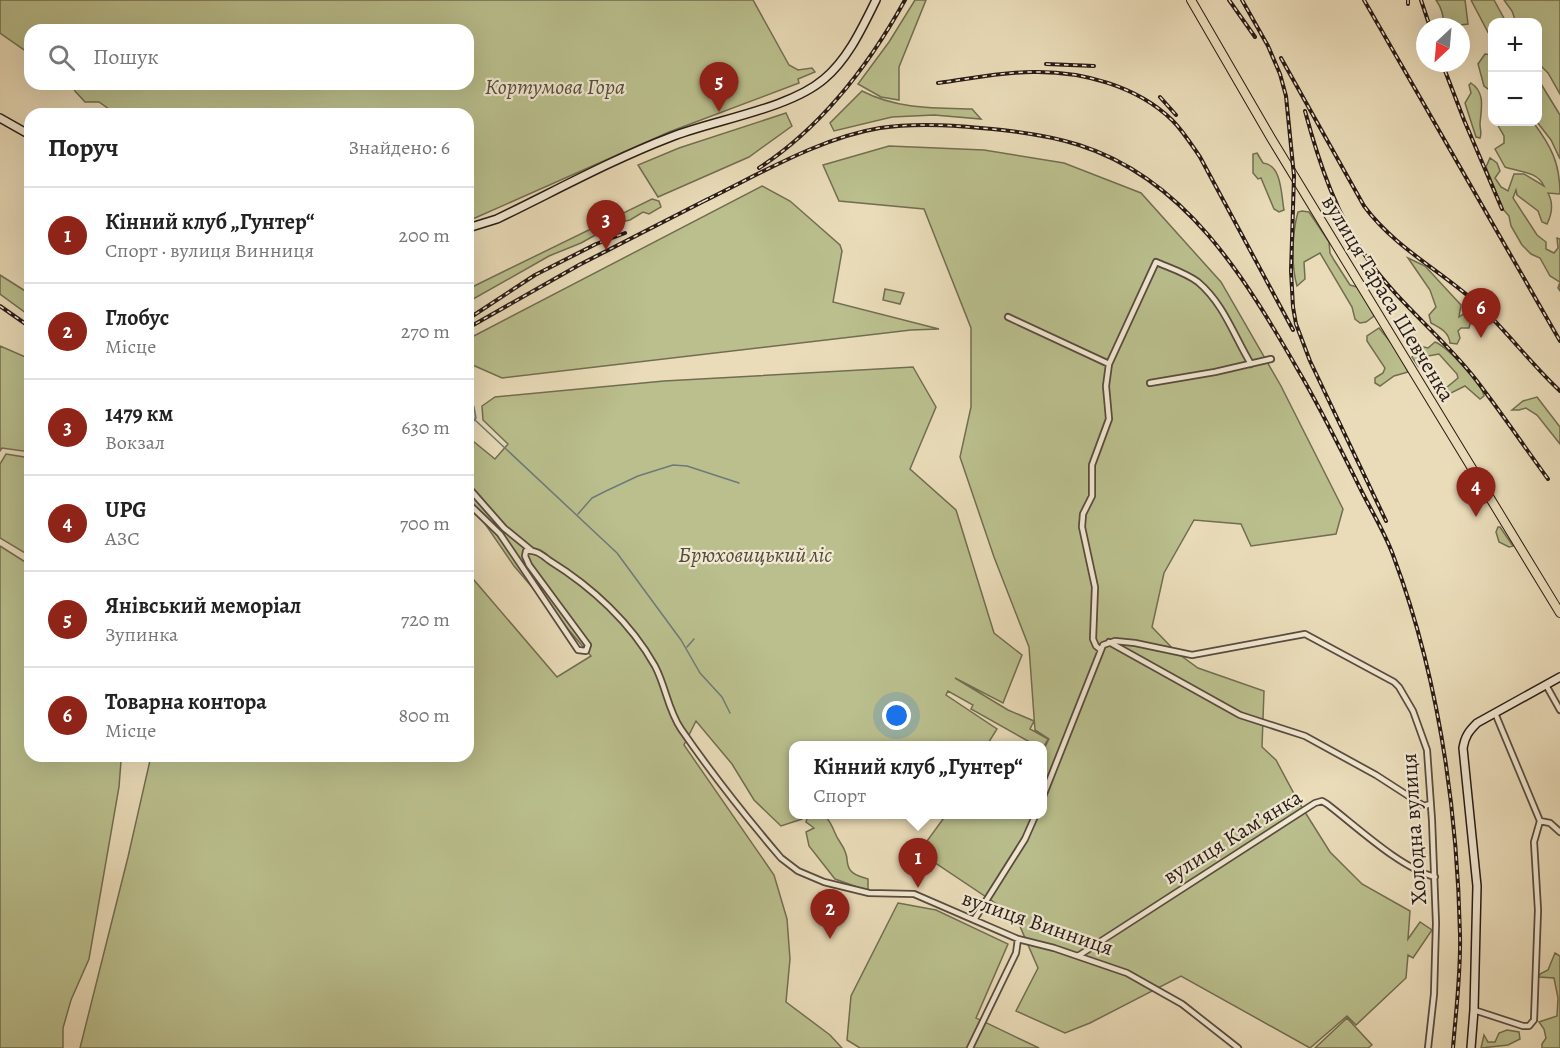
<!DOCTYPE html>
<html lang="uk">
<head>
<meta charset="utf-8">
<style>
	:root { --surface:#fff; --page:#f6f6f6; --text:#222; --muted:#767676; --line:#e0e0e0; --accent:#8f2418 }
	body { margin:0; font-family:Alegreya,serif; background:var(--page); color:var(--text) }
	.controls { position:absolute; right:18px; top:18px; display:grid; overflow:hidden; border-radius:12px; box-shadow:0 6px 24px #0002 }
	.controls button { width:54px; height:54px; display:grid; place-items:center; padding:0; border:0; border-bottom:2px solid var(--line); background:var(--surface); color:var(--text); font:30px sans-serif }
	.compass { position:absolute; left:1416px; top:18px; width:54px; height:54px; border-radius:50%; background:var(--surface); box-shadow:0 6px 24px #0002; rotate:206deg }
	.you { position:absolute; left:897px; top:716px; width:21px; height:21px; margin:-15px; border:4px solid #fff; border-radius:50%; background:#1a73e8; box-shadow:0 0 0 9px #1a73e833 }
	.badge { display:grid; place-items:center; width:39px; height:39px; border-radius:50%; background:var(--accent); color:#fff; font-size:20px; font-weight:700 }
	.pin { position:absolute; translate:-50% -50px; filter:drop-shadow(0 2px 3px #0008) }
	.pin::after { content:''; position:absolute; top:32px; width:21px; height:18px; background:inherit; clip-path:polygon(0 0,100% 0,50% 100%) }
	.popup { position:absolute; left:789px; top:741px; width:258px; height:78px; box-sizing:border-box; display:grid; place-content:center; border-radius:12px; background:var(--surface); filter:drop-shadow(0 2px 4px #0005); font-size:20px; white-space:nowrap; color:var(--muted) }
	.popup b { font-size:22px; color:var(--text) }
	.popup::after { content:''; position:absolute; left:50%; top:100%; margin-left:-12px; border:12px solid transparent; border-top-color:var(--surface) }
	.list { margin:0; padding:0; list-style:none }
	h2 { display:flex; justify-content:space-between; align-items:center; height:78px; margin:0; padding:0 24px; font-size:26px }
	h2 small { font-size:20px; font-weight:400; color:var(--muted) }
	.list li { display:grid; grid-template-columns:39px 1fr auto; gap:18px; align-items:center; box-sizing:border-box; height:96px; padding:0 24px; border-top:2px solid var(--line) }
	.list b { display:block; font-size:22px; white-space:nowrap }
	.list p { margin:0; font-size:20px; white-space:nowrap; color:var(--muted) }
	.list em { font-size:20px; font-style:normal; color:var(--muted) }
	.icon { flex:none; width:33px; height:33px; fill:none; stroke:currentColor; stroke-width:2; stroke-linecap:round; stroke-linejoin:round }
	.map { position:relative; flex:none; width:1560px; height:1048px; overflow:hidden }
	.search { position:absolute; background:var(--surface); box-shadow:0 6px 24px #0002; left:24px; top:24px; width:450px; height:66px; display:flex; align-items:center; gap:15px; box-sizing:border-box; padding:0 21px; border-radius:18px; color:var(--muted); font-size:22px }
	.panel { position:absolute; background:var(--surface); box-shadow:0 6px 24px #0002; left:24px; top:108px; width:450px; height:654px; border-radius:18px }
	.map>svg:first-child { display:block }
	.green { fill:#babf8d; stroke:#726d52; stroke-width:1.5 }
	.water { fill:#9bb9b8; stroke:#6d7a77; stroke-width:1.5 }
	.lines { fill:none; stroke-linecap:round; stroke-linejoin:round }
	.stream { stroke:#6d7a77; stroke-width:1.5 }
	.minor-casing { stroke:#594b3f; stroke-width:8 }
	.secondary-casing { stroke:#291b16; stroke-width:10 }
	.primary-casing { stroke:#291b16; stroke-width:10 }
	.minor { stroke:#f1e8d2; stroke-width:4.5 }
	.secondary { stroke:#f1e8d2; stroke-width:7 }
	.primary { stroke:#eadcb9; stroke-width:8 }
	.rail-casing { stroke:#291b16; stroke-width:4 }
	.rail { stroke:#f1e8d2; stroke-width:1.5; stroke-dasharray:4.5; stroke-linecap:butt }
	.labels { text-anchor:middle; stroke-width:4.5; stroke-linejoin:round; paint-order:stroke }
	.park-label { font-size:22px; font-style:italic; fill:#544c3a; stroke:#f1e8d2 }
	.street-label { font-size:22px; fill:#291b16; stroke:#f1e8d2 }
</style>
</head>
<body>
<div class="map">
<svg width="1560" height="1048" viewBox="0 0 1560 1048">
	<rect width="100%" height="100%" fill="#eadcb9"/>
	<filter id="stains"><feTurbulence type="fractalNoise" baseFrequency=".00333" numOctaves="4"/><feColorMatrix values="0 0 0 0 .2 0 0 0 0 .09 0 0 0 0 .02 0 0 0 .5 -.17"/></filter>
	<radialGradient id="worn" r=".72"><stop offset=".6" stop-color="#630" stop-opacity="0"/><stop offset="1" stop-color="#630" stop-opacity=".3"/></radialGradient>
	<path class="green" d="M0 0H753L789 65 798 70 812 68 815 72 798 79 799 83 669 132 475 218 468 219V114H116L99 102H85L75 91 72 84H468V30H30V54L0 33Z
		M915 0H926L899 67V100L881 97 858 84 889 42Z
		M1436 0H1465L1468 24 1444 27C1444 17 1442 8 1436 0Z
		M1471 0H1494L1506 22H1492V40Z
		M1504 0H1560V94L1548 73 1538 63V22H1516L1512 11Z
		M1485 54 1492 55V92L1484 86 1478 64Z
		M1538 79 1560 115V159L1551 140 1537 122Z
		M1471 83C1486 93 1481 109 1480 124 1480 129 1482 133 1480 138L1476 137 1465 103 1471 93 1469 85Z
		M862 91C897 109 933 108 972 109L981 119 934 115 892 117 834 131 830 123Z
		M786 113 792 126 749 157 658 197 638 165 679 148Z
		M1496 122H1533C1551 146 1560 163 1560 194L1548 193C1554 204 1552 214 1547 224L1542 222 1538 211 1517 195 1516 190 1513 198 1537 235 1546 242V249L1554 253 1558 248 1557 238 1560 239V291L1558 288 1560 282 1550 276 1540 258 1531 254 1522 245 1511 226 1509 216 1503 209 1486 167 1490 158 1497 163 1500 171 1495 178 1501 187 1508 191 1514 174H1524L1544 186C1537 171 1519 172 1505 167L1495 149 1504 143V136Z
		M889 146 984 150 1064 163 1141 193 1221 282 1281 386 1343 509 1336 534 1251 546 1241 524 1194 520 1164 573 1152 627 1176 652 1198 668 1264 691 1262 747 1276 760 1298 801 1330 852 1362 884 1410 911 1408 939 1420 922 1432 930 1413 958 1408 955 1406 978 1356 1025 1347 1016 1310 1048 1181 976 1090 1023 1065 1033 1016 1011 1038 968 1016 917 919 852 946 815 1042 814 1043 751 1049 739 1035 730 1029 647 994 557 960 457 971 407V328L924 209 839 201 823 165Z
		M1257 153 1263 163C1282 165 1281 194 1284 210L1279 212 1274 209 1261 178 1258 179 1253 173V154Z
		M762 186 790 201 840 245 842 251 833 302 939 329 911 330 502 378 468 363V339Z
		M652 199 659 201 661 207 649 214 643 212 630 220 617 223 581 243 549 256 468 302V289Z
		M1302 211 1309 212 1329 242 1330 253 1334 260 1350 285 1357 287 1365 298 1374 316 1366 322 1360 323 1355 319 1352 307 1320 253 1304 262 1305 279 1297 286C1291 265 1292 233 1298 212Z
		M1408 258 1425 266 1461 305 1459 317 1465 313 1471 320 1469 328H1461L1458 331 1460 338 1457 344 1450 343C1449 332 1440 328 1431 323L1429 315 1436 307 1430 290Z
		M0 275 30 294V316L0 294Z
		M885 289 904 293 900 304 883 300Z
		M1379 328 1397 350 1408 372 1394 376 1380 386 1375 383V378L1383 373 1385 368 1367 341V336Z
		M1435 342C1446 346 1482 383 1484 396L1480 399 1465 386 1449 394 1444 392 1446 388 1458 378 1457 374 1439 354 1428 356 1419 362 1418 366 1412 357 1420 346 1428 348Z
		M0 346 30 359V452L2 448 0 451Z
		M913 367 936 407 910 469 956 510 994 633 1022 655 1003 703 955 678 1008 710 1034 721 1030 729 1048 739 1043 748 1042 746 1035 745 971 709 973 705 948 691 946 695 997 729 987 745 794 746V814L805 815 802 819 781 826 754 800 732 764 696 721 684 745 774 875 787 919 790 959 786 1002 830 1035 842 1048H80L128 857 151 756H468V573L557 677 591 656 514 566 468 499V437L495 459 508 444 483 420 482 406 495 397 664 381Z
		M1537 397 1560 427V444L1537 415 1526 408 1519 410H1512L1523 401Z
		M6 454 30 458V556L0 538V464Z
		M1498 527H1500L1513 546 1509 547 1499 542 1496 532Z
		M0 546 30 565V756H93V758L121 761 119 787 89 959 71 1000 63 1028V1048H0Z
		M808 815C827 815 828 816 835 833 838 841 843 844 846 854 848 860 846 866 851 871 855 876 862 877 868 879V891L835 879 809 846 806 832 814 828 806 822Z
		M898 903 936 910 1008 944 976 1018 1039 1048H860L847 1040 851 996Z
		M1555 953 1560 956V1048H1542V1044L1546 1038 1544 1029 1539 1022 1557 1016 1558 998 1554 978 1539 977 1540 974 1548 970Z
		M1347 1018 1372 1045 1368 1048H1315Z
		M1507 1030 1519 1032 1520 1039 1508 1045 1481 1048 1484 1035 1488 1042H1495L1499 1033Z"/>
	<path class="water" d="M468 394 474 407 476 418 468 428Z"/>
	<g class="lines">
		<path class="stream" d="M474 419 617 553 681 640 700 673 722 697 730 713
			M578 514 592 498 606 491 638 476 673 465 687 466 739 483
			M687 647 694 639"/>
		<g class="minor-casing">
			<path id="minor" d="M1008 317 1109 364
				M1150 383 1215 372 1271 359
				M468 487 504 528 531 550
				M468 503 500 534 578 650 586 651 588 645 529 565 525 556 526 551C536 549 543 556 550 561 592 587 631 623 655 666 666 687 668 710 681 729 712 774 746 817 781 858L798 871 824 882 869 893 914 894 1018 939 1054 948 1127 973 1182 1004 1238 1048
				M1109 642 1240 715 1305 736 1376 775 1424 806 1430 804
				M1101 650 1096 646 1093 639 1095 587 1082 527 1083 514 1092 496V465L1109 419 1106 386 1109 364 1156 262C1170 268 1186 273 1198 282 1224 304 1234 336 1251 364
				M1546 685 1560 710
				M1042 799 1103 645 1115 641 1135 643 1192 655 1305 634 1394 682 1399 687 1413 711 1427 750 1432 820 1436 923 1434 994 1428 1048
				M1540 821 1550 823 1560 832
				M974 920 1025 839 1036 814
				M1078 956 1315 803 1322 801 1327 804C1356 826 1400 868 1435 877
				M1474 1010 1523 1026H1529L1534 1020 1538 910 1534 842 1540 821 1495 713
				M970 1048 1016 953 1018 939"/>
		</g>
		<g class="secondary-casing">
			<path id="secondary" d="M0 118 30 135
				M468 228 497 219C555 191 611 160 671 137 714 120 789 109 824 79 848 59 862 28 876 0
				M1471 1048 1474 1010 1477 886 1463 748C1465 736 1469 731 1477 723L1560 677"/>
		</g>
		<g class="primary-casing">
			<path id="primary" d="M1191 0 1271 138 1560 613"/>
		</g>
		<use href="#minor" class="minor"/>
		<use href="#secondary" class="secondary"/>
		<use href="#primary" class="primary"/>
		<g class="rail-casing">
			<path id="rail" d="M1229 0 1255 37
				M1242 0 1268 46 1280 74 1286 96 1294 176 1291 271 1293 307 1296 324 1310 361 1386 521
				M1364 0 1560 341
				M1408 0V4
				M1421 0 1430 27
				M1281 58 1364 206C1396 249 1442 271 1481 307 1509 334 1532 365 1560 391
				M1442 63 1464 120 1502 209
				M1046 64 1094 66
				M938 83C969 79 1002 72 1033 72 1082 71 1137 86 1172 120 1183 131 1191 144 1200 157L1293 330
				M1160 97 1176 115
				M1305 111C1319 163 1337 217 1369 261 1399 303 1441 336 1473 376 1499 409 1523 445 1548 479
				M759 168C822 127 869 65 905 0
				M702 202C758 175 819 138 880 128 920 122 962 126 1002 130 1028 133 1054 137 1079 145 1186 179 1245 278 1298 370 1321 409 1341 450 1361 490 1372 512 1385 533 1393 555 1438 675 1457 806 1460 934 1461 972 1456 1010 1453 1048
				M0 306 30 327
				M468 319 535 275 596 244 625 233
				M468 328 579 265 708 199"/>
		</g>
		<use href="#rail" class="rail"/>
	</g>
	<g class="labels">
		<g class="park-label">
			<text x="555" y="94">Кортумова Гора</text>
			<text x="755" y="562">Брюховицький ліс</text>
		</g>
		<g class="street-label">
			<text transform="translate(1389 298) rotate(59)" y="8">вулиця Тараса Шевченка</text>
			<text transform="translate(1413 829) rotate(-94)" y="8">Холодна вулиця</text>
			<text transform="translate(1232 836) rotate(-32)" y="8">вулиця Камʼянка</text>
			<text transform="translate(1038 922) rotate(19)" y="8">вулиця Винниця</text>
		</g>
	</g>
	<rect width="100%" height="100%" filter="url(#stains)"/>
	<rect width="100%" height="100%" fill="url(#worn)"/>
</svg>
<div class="controls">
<button>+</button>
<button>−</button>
</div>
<svg class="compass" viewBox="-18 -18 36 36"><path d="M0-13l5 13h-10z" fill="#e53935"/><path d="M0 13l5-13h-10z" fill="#767676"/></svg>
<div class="you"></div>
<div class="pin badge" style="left:918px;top:888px">1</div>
<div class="popup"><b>Кінний клуб „Гунтер“</b>Спорт</div>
<div class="pin badge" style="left:830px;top:939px">2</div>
<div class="pin badge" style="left:606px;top:250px">3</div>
<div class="pin badge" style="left:1476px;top:517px">4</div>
<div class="pin badge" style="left:719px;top:112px">5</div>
<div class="pin badge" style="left:1481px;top:338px">6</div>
<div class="search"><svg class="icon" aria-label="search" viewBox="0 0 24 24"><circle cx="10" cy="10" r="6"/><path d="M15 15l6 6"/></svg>Пошук</div>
<section class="panel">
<h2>Поруч<small>Знайдено: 6</small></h2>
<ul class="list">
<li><span class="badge">1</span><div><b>Кінний клуб „Гунтер“</b><p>Спорт · вулиця Винниця</p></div><em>200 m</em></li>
<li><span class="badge">2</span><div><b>Глобус</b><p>Місце</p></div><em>270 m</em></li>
<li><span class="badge">3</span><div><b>1479 км</b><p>Вокзал</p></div><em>630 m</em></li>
<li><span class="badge">4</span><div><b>UPG</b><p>АЗС</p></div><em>700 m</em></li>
<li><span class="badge">5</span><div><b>Янівський меморіал</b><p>Зупинка</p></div><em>720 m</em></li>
<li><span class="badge">6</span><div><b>Товарна контора</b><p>Місце</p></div><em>800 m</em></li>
</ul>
</section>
</div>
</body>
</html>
